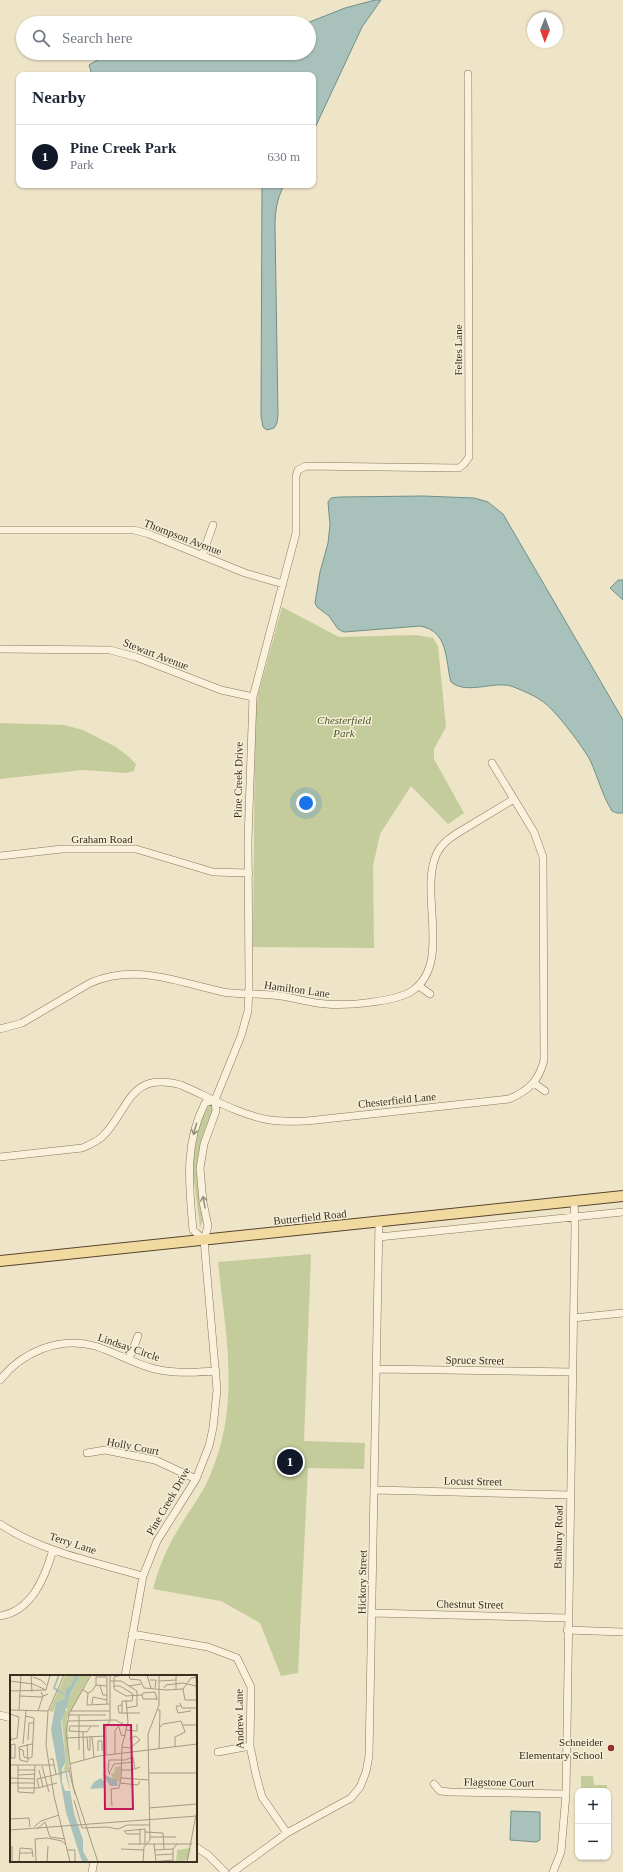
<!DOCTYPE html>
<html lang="en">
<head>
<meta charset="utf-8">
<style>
	:root { --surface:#fff; --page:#f6f6f7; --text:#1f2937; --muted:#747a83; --line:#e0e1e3; --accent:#111827 }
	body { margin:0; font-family:"Times New Roman",serif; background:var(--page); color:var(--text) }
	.controls { position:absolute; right:12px; bottom:12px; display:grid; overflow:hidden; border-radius:8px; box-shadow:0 1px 3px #0004 }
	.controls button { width:36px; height:36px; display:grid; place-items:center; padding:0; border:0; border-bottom:1px solid var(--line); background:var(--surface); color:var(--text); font:20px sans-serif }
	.compass { position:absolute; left:527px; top:12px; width:36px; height:36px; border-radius:50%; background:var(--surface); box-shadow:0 1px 3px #0004; rotate:181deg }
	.you { position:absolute; left:306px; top:803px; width:14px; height:14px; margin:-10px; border:3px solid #fff; border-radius:50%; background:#1a73e8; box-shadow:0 0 0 6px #1a73e833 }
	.badge { display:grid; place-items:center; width:26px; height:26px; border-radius:50%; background:var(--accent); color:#fff; font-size:13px; font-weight:700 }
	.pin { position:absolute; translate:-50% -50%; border:2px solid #fff; box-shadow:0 1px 4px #0006 }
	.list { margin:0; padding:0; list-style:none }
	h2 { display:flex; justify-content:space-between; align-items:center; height:52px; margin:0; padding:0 16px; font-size:17px }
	h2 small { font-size:13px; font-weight:400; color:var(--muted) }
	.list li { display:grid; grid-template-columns:26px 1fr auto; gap:12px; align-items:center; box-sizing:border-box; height:64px; padding:0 16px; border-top:1px solid var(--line) }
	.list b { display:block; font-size:15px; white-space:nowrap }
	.list p { margin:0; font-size:13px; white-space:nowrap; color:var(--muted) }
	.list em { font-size:13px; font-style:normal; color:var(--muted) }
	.icon { flex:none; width:22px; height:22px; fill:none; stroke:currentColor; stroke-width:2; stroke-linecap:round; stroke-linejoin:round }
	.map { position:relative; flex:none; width:623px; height:1872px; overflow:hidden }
	.search { position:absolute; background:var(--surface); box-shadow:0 1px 3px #0004; left:16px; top:16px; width:300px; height:44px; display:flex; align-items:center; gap:10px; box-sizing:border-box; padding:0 14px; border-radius:22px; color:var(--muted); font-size:15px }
	.panel { position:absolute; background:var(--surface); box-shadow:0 1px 3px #0004; left:16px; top:72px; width:300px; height:116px; border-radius:8px }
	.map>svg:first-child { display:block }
	.green { fill:#c5cc9b }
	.water { fill:#a8c2bb; stroke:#6f9089 }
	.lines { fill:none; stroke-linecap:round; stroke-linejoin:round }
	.minor-casing { stroke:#8a765c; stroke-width:8 }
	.primary-casing { stroke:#584430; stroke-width:12 }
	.minor { stroke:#f9f1db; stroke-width:7 }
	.primary { stroke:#f0daa0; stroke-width:10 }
	.oneway { stroke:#9a907e }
	.poi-dot { fill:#98302d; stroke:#f5eed7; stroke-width:1.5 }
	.labels { text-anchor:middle; stroke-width:3; stroke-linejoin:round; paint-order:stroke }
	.street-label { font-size:11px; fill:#3a2e20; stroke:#f5eed7 }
	.park-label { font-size:11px; font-style:italic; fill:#495627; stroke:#f5eed7 }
	.poi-label { font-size:11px; fill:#3a2e20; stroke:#f5eed7; text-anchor:end }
	.inset-river { fill:none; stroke:#a8c2bb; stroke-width:2 }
	.inset-road { fill:none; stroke:#a69b84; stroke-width:1 }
	.view { fill:#c2185b; fill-opacity:0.15; stroke:#c2185b; stroke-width:2 }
	.inset-edge { fill:none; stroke:#3a2e20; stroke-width:2 }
</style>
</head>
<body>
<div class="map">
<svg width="623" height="1872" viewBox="0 0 623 1872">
	<rect width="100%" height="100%" fill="#eee4c7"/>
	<path class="green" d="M282 607 339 637 416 635 433 638 438 646 446 727 434 749V759L464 813 448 824 411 786 380 834 373 866 374 948 253 947 255 718 258 695Z
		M0 723 64 725 83 730 116 747 128 756 136 764 134 771 127 773 83 770 0 779Z
		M212 1104 214 1109C204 1130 196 1151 197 1175 198 1190 201 1206 203 1221L200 1227 192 1166 197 1130 207 1105Z
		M311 1254 304 1441 365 1443 364 1469 308 1468 298 1673 281 1676 260 1623 221 1601 153 1589C159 1567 167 1547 179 1528 189 1511 201 1496 209 1478 241 1405 226 1339 218 1262Z
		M581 1776H593L594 1785H607V1791H581Z"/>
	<path class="water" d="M375 0H381L362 27 313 132V75H92L89 65 110 53H309V23H307L345 8Z
		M262 185H284C277 199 275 211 275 227L278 415 277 423 274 428 267 430 263 427 261 416Z
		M423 496 474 498 488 502 503 514 623 720V813H617L612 811C602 795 598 777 590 760 583 747 558 714 546 704 538 697 522 690 511 686 492 681 467 695 451 682 445 660 449 631 420 626L344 632 338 629 329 616 317 607 315 603 320 572 328 543 330 525 328 502 331 498 339 497Z
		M618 580H623V600L610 588Z
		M511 1811 540 1812V1840L536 1842 510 1840Z"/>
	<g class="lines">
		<g class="minor-casing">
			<path id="minor" d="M0 530H134L149 534 245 573 283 584
				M202 556 213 525
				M0 649 110 650 136 657 221 690 253 697
				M0 856 62 849H136L213 872 249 873
				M419 986 430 994
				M0 1029 22 1023 90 983C136 963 177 982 223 992 239 995 256 993 272 995 290 996 307 1003 326 1004 346 1006 395 1002 412 991 453 963 418 892 437 853 441 845 448 839 456 834L514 799
				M534 1083 545 1091
				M0 1157 82 1148C89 1145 97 1142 103 1136 130 1109 128 1071 181 1085 209 1097 239 1115 270 1120 282 1122 294 1121 307 1121L509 1099C528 1091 539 1081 544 1060L543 857 534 832 492 763
				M379 1237 623 1212
				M204 1240 193 1230C189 1185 184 1144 205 1103L215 1100
				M573 1318 623 1313
				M129 1359 138 1336
				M377 1369 573 1372
				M0 1380C22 1352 59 1336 95 1346 115 1352 134 1364 155 1369 175 1374 196 1372 216 1371
				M87 1453 105 1450 155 1460 196 1479
				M375 1490 570 1495
				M0 1524C42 1552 95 1562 143 1576
				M372 1613 567 1618
				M0 1616C32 1611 45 1577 53 1550
				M567 1630 623 1632
				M132 1634 208 1647 237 1658 251 1687 250 1746 256 1775 262 1797 287 1833
				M125 1676 143 1576 157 1541 196 1479 209 1446 213 1428 217 1390 204 1240 208 1226 203 1202 200 1168 204 1144 216 1111 215 1100 241 1036 248 1011 249 985 248 841 253 697 296 533V476L298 470 306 466 459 468 464 464 469 457 468 74
				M0 1715 11 1718
				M218 1752 250 1746
				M434 1784 440 1791 450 1792 566 1794
				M196 1847 208 1855 225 1872
				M92 1872 94 1861
				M233 1872 287 1833 351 1798 360 1787 366 1772 369 1756 379 1221
				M553 1872 561 1852 566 1794 575 1227 574 1201"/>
		</g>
		<g class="primary-casing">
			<path id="primary" d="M0 1261 623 1196"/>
		</g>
		<use href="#minor" class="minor"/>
		<use href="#primary" class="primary"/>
	</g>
	<defs><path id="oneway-shaft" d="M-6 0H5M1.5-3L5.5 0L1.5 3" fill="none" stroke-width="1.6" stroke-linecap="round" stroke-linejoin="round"/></defs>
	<g class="oneway">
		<use href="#oneway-shaft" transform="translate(195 1129) rotate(105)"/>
		<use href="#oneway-shaft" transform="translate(204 1202) rotate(-100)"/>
	</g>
	<circle class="poi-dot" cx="611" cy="1748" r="4"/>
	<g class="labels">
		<g class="street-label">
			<text transform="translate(458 350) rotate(-90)" y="4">Feltes Lane</text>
			<text transform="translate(183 537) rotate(21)" y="4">Thompson Avenue</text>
			<text transform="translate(156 654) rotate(21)" y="4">Stewart Avenue</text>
			<text transform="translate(238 780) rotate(-89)" y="4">Pine Creek Drive</text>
			<text x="102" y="843">Graham Road</text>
			<text transform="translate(297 989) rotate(8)" y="4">Hamilton Lane</text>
			<text transform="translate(397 1100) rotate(-6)" y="4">Chesterfield Lane</text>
			<text transform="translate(310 1217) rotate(-6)" y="4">Butterfield Road</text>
			<text transform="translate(129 1347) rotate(19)" y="4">Lindsay Circle</text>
			<text transform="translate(475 1360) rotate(1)" y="4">Spruce Street</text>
			<text transform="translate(133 1446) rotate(11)" y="4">Holly Court</text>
			<text transform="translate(473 1481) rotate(1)" y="4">Locust Street</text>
			<text transform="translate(168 1501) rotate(-60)" y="4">Pine Creek Drive</text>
			<text transform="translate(558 1537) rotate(-89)" y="4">Banbury Road</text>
			<text transform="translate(73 1543) rotate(18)" y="4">Terry Lane</text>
			<text transform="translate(362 1582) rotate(-89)" y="4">Hickory Street</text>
			<text transform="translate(470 1604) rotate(1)" y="4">Chestnut Street</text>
			<text transform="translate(239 1719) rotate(-91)" y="4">Andrew Lane</text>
			<text transform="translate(499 1782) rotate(1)" y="4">Flagstone Court</text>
		</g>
		<g class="park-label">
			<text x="344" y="724">Chesterfield<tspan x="344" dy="13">Park</tspan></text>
		</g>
		<g class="poi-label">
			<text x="603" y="1746">Schneider<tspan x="603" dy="13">Elementary School</tspan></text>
		</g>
	</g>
	<g transform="translate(10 1675)">
		<rect width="187" height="187" fill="#eee4c7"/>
		<path d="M65 0 62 8 56 14V23L47 26 43 37 39 36 55 1ZM70 0H80L57 43 59 88 58 95 53 97 56 87 52 46 54 35 58 36 55 32ZM111 91 110 107 103 105 101 98H104L105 92ZM181 173 178 185 166 187 167 175Z" fill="#c5cc9b"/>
		<path d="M65 0H70L61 18 51 47 56 87 52 93V107L55 116H60L56 101V92L64 138 73 165V176L79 187H72L56 137 41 55 46 27 56 23V14L62 8ZM92 98 107 106 108 111H100ZM91 103 95 108 93 113 80 114 84 107Z" fill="#a8c2bb"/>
		<path class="inset-river" d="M49 0 44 13 55 20"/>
		<path class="inset-road" d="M21 0 22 17M54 0 38 36 36 70 44 121 60 187M81 0 59 39 56 58 63 111 88 187M112 0 104 2V14L116 21 132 20M137 0 141 13M166 0V14M186 0 187 69M119 1 120 4 130 5 134 13 157 15 173 14 181 3 187 2M23 2 31 5 36 10M140 5H146L145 13M0 6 23 9 36 15M100 6H111L127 16V31L116 33M149 6 166 5M90 11 93 20H97M103 11H110L123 19 122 26H112V38M119 11 131 9M154 13 156 10 173 8 186 11M173 14 175 25H186M36 15 40 0M73 15 78 18 77 30 100 29M0 16 36 15M78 18 82 16 86 10 97 11V2H86V10M132 20 133 18 145 17 147 24M132 20 133 24H148M9 21 31 22 38 19M170 28 172 33H186M82 29 83 22 97 25M97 29V11M112 30 108 31 109 38H130M170 31H166L168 38 181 36M0 35 38 36M9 35 11 0M148 35H150L149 74M28 36 33 21 31 17M61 36H100M0 39 9 42 7 63 0 65M59 40H96M15 41 24 43 22 82 18 84M58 46 106 45 117 52M0 50 1 65M173 50H186M109 52 111 60 116 61M150 52 153 49 171 46 175 57 165 62V72M116 55 127 56V49M59 56 60 51H89M59 56 77 57 81 51M73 57 74 85M77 62 78 75H80V62M82 62 84 82M57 63 96 61M18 65 19 48H24M13 69 16 36M17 69 18 86M0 70 5 69V83H0M1 70V83M112 72 120 73 130 65 126 61 119 64M9 74 13 75 14 82 18 83M69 75V40M88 76V66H92V76M105 79V55L113 47M96 80V51L100 46V0M40 84H43L46 99M18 87 10 85 9 72 22 69M59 89 89 81 187 69M0 90H44M8 90V117L24 118 25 90M32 91 39 117M8 95H25M29 95 33 112M111 95H122L130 92M59 96 65 119M99 98 104 89 124 87M139 98H187M8 100 25 99M100 100 98 95 99 85H115L123 82 125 94M40 101 59 96V92M0 103 25 104M111 103 139 105M0 108H25M110 108 128 110 130 106M8 113H28L47 108M29 113 27 104 40 101M64 125 72 153 97 152 108 154 117 150H140M102 131 101 114 109 113 111 103 112 71 118 47 116 25M139 133 187 129M0 144 19 143 20 152M24 152 31 146 49 140M27 154 35 147 40 162 55 164M130 154V169M0 155 187 141M135 157 153 158 154 175M130 159H117L114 156 135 154V169M140 162H166M118 169H182M144 169 146 187M2 171V187M111 174 134 175M57 175H65V187M145 175 163 174M9 178H23M146 180 163 179M9 187 10 173 22 174 23 182M26 187 25 164 37 163 52 166 55 169M37 187 38 171M133 187 134 172 140 165 138 59 149 30V0M141 187 163 185M163 187V174L167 169M177 187 187 135"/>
		<path class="view" d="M94 50H121L123 134H95Z"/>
		<rect width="187" height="187" class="inset-edge"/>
	</g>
</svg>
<div class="controls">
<button>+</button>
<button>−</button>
</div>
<svg class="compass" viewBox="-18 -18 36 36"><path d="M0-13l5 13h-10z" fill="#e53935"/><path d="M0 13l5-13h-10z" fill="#747a83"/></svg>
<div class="you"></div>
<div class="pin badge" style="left:290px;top:1462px">1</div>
<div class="search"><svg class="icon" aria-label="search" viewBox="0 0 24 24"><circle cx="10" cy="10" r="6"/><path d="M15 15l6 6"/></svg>Search here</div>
<section class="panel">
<h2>Nearby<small></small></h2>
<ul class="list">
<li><span class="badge">1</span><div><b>Pine Creek Park</b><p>Park</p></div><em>630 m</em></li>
</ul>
</section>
</div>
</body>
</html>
